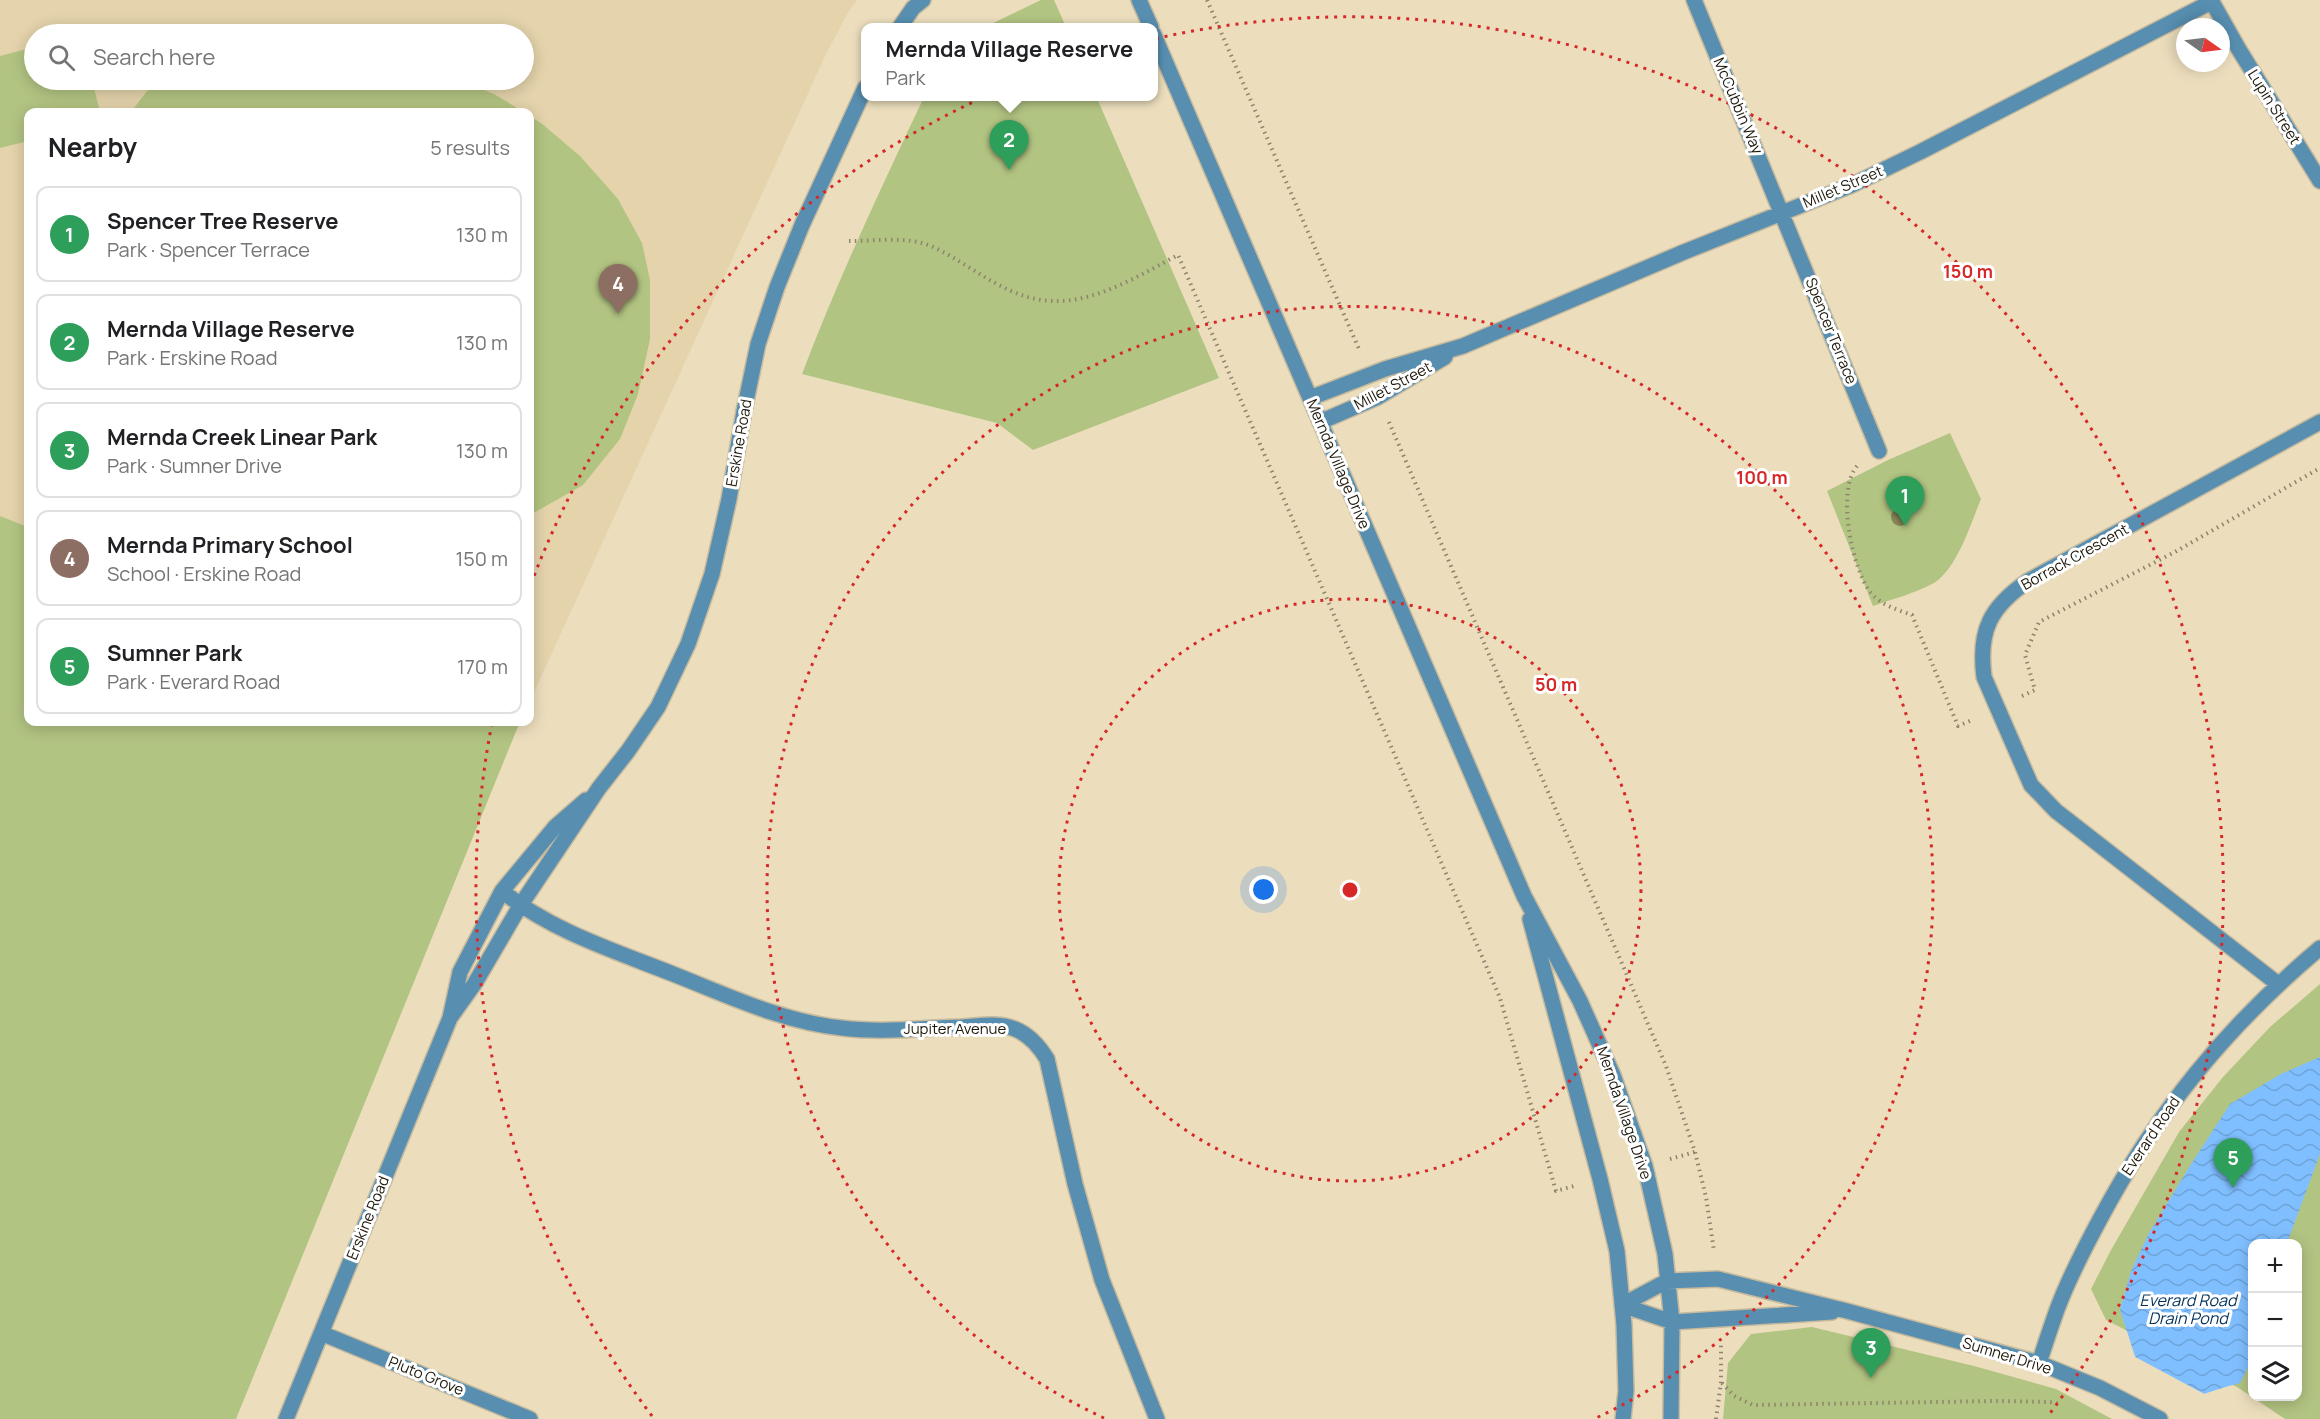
<!DOCTYPE html>
<html lang="en">
<head>
<meta charset="utf-8">
<style>
	:root { --surface:#fff; --page:#f2f2f2; --text:#202124; --muted:#757577; --line:#e0e0e0; --accent:#1a73e8 }
	body { margin:0; font-family:Manrope,sans-serif; background:var(--page); color:var(--text) }
	.controls { position:absolute; right:18px; bottom:18px; display:grid; overflow:hidden; border-radius:12px; box-shadow:0 3px 15px #0003 }
	.controls button { width:54px; height:54px; display:grid; place-items:center; padding:0; border:0; border-bottom:2px solid var(--line); background:var(--surface); color:var(--text); font:30px sans-serif }
	.compass { position:absolute; left:2176px; top:18px; width:54px; height:54px; border-radius:50%; background:var(--surface); box-shadow:0 3px 15px #0003; rotate:104deg }
	.you { position:absolute; left:1264px; top:890px; width:21px; height:21px; margin:-15px; border:4px solid #fff; border-radius:50%; background:#1a73e8; box-shadow:0 0 0 9px #1a73e833 }
	.badge { display:grid; place-items:center; width:39px; height:39px; border-radius:50%; background:var(--accent); color:#fff; font-size:20px; font-weight:700 }
	.pin { position:absolute; translate:-50% -50px; filter:drop-shadow(0 2px 3px #0008) }
	.pin::after { content:''; position:absolute; top:32px; width:21px; height:18px; background:inherit; clip-path:polygon(0 0,100% 0,50% 100%) }
	.popup { position:absolute; left:861px; top:23px; width:297px; height:78px; box-sizing:border-box; display:grid; place-content:center; border-radius:12px; background:var(--surface); filter:drop-shadow(0 2px 4px #0005); font-size:20px; white-space:nowrap; color:var(--muted) }
	.popup b { font-size:22px; color:var(--text) }
	.popup::after { content:''; position:absolute; left:50%; top:100%; margin-left:-12px; border:12px solid transparent; border-top-color:var(--surface) }
	.list { margin:0; padding:0; list-style:none }
	h2 { display:flex; justify-content:space-between; align-items:center; height:78px; margin:0; padding:0 24px; font-size:26px }
	h2 small { font-size:20px; font-weight:400; color:var(--muted) }
	.list li { display:grid; grid-template-columns:39px 1fr auto; gap:18px; align-items:center; box-sizing:border-box; height:96px; margin:0 12px 12px; padding:0 12px; border:2px solid var(--line); border-radius:12px }
	.list b { display:block; font-size:22px; white-space:nowrap }
	.list p { margin:0; font-size:20px; white-space:nowrap; color:var(--muted) }
	.list em { font-size:20px; font-style:normal; color:var(--muted) }
	.icon { flex:none; width:33px; height:33px; fill:none; stroke:currentColor; stroke-width:2; stroke-linecap:round; stroke-linejoin:round }
	.map { position:relative; flex:none; width:2320px; height:1419px; overflow:hidden }
	.search { position:absolute; background:var(--surface); box-shadow:0 3px 15px #0003; left:24px; top:24px; width:510px; height:66px; display:flex; align-items:center; gap:15px; box-sizing:border-box; padding:0 21px; border-radius:33px; color:var(--muted); font-size:22px }
	.panel { position:absolute; background:var(--surface); box-shadow:0 3px 15px #0003; left:24px; top:108px; width:510px; height:618px; border-radius:12px }
	.map>svg:first-child { display:block }
	.built { fill:#e4d3ab; fill-rule:evenodd }
	.green { fill:#b2c482; fill-rule:evenodd }
	.water { fill:url(#water-waves) }
	.pier { fill:#ecdebd }
	.lines { fill:none; stroke-linecap:round; stroke-linejoin:round }
	.minor-casing { stroke:#c7ba9d; stroke-width:18 }
	.path { stroke:#8e846c; stroke-width:4; stroke-dasharray:1.5 4.5; stroke-linecap:butt }
	.minor { stroke:#588fb1; stroke-width:15 }
	.tree { fill:#8a8a58 }
	.ring { fill:none; stroke:#d62828; stroke-width:3; stroke-dasharray:3 6 }
	.labels { text-anchor:middle; stroke-width:6; stroke-linejoin:round; paint-order:stroke }
	.street-label { font-size:15px; fill:#1d180b; stroke:#fff }
	.water-label { font-size:16px; font-style:italic; fill:#02325a; stroke:#fff }
	.centre { fill:#d62828; stroke:#fff; stroke-width:3 }
	.ring-label { font-size:18px; text-anchor:middle; font-weight:bold; fill:#d62828; stroke:#fff; stroke-width:6; stroke-linejoin:round; paint-order:stroke }
</style>
</head>
<body>
<div class="map">
<svg width="2320" height="1419" viewBox="0 0 2320 1419">
	<defs>
		<pattern id="water-waves" width="16" height="10" patternUnits="userSpaceOnUse" patternTransform="scale(1.5)"><rect width="16" height="10" fill="#80bfff"/><path d="M0 5q4-4 8 0t8 0" fill="none" stroke="#6ea3d9"/></pattern>
	</defs>
	<rect width="100%" height="100%" fill="#ecdebd"/>
	<path class="built" d="M0 0H857L849 11 826 54 530 701V112H28V527L0 516ZM34 34H524V80H34Z"/>
	<path class="green" d="M1041 0H1054L1066 27H985Z
		M34 47V80H92L100 112H28V141L0 148V56Z
		M165 80H459L494 94 524 112H131L147 91Z
		M1096 96 1219 378 1033 450 997 423 802 374C838 279 881 188 924 97Z
		M530 116 541 123 580 156 618 199 642 243 650 280V339L638 394 620 439 583 485 530 515Z
		M1950 433 1981 499C1971 523 1957 569 1934 583 1916 593 1893 599 1873 606L1827 491 1888 460Z
		M0 516 28 527V722H513L519 724 236 1419H0Z
		M2320 984V1419H2285L2237 1387 2106 1320 2091 1289 2111 1250 2179 1132 2223 1077 2270 1027ZM2252 1244H2298V1396H2252Z
		M1812 1327 1974 1366 2056 1389 2112 1419H1723L1728 1363 1751 1334Z"/>
	<path class="water" d="M2320 1057V1154L2287 1243 2252 1244V1351L2250 1364 2240 1383 2204 1394 2135 1357 2120 1310 2131 1271 2149 1233 2188 1169 2230 1104 2281 1074Z"/>
	<path class="pier" d="M2127 1332 2135 1357 2204 1394 2232 1385 2230 1389 2203 1397 2133 1359 2125 1336Z"/>
	<g class="lines">
		<g class="minor-casing">
			<path id="minor" d="M1139 0 1151 27
				M1694 0 1879 451
				M2211 0 2238 48 2320 181
				M900 27 913 8 923 0
				M1153 33 1524 896 1580 1001 1613 1075 1645 1166 1665 1254 1672 1322 1671 1419
				M1310 398 1385 369 1463 346 1684 252 1852 185 1920 152 2211 2
				M1320 422 1378 397 1445 357
				M502 891C551 931 615 951 673 974 729 996 783 1022 842 1028 881 1033 921 1028 961 1027 978 1026 998 1022 1015 1029 1030 1035 1039 1046 1047 1059L1075 1184 1102 1280 1157 1419
				M1530 919 1600 1179 1617 1251 1624 1325 1626 1391 1623 1419
				M2278 984 2056 811 2031 785 1984 677C1978 631 1990 607 2028 581L2320 422
				M450 1018 475 983 520 906 599 788 628 751 658 707 688 644 712 574 729 499 744 411 758 344 777 287 802 225 865 88
				M1622 1305 1667 1281 1718 1279 1847 1311 2039 1363 2100 1388 2160 1419
				M1622 1305 1672 1322 1832 1312
				M321 1333 530 1419
				M2039 1363C2045 1345 2051 1326 2058 1307 2069 1278 2084 1249 2099 1221 2157 1112 2225 1028 2320 948
				M286 1419 450 1018 460 972 502 891 555 827 586 800"/>
		</g>
		<path class="path" d="M1207 0 1359 349
			M849 241C875 241 907 236 931 246 975 266 1009 303 1060 301 1100 300 1144 273 1178 255L1500 998 1556 1191 1574 1186
			M1389 422 1666 1066 1695 1152 1706 1197 1714 1251
			M1857 466C1836 490 1852 570 1871 593 1881 605 1898 610 1912 615L1958 726 1972 720
			M2022 696 2035 690 2025 655 2039 622 2175 552 2320 468
			M1670 1159 1695 1152
			M1722 1383 1734 1396 1753 1405 1996 1401 2050 1402 2060 1404
			M1716 1419 1721 1382V1345"/>
		<use href="#minor" class="minor"/>
	</g>
	<circle class="tree" cx="1900" cy="517" r="9"/>
	<g class="ring">
		<circle cx="1350" cy="890" r="291"/>
		<path d="M1104 1418A583 583 0 1 1 1596 1418"/>
		<path d="M652 1416A874 874 0 0 1 492 723M531 584A874 874 0 1 1 2048 1416"/>
	</g>
	<g class="labels">
		<g class="street-label">
			<text transform="translate(1738 106) rotate(67)" y="5">McCubbin Way</text>
			<text transform="translate(2274 107) rotate(58)" y="5">Lupin Street</text>
			<text transform="translate(1843 187) rotate(-23)" y="5">Millet Street</text>
			<text transform="translate(1831 331) rotate(68)" y="5">Spencer Terrace</text>
			<text transform="translate(1393 386) rotate(-28)" y="5">Millet Street</text>
			<text transform="translate(739 443) rotate(-80)" y="5">Erskine Road</text>
			<text transform="translate(1338 464) rotate(67)" y="5">Mernda Village Drive</text>
			<text transform="translate(2075 557) rotate(-29)" y="5">Borrack Crescent</text>
			<text x="955" y="1034">Jupiter Avenue</text>
			<text transform="translate(1624 1113) rotate(71)" y="5">Mernda Village Drive</text>
			<text transform="translate(2151 1136) rotate(-56)" y="5">Everard Road</text>
			<text transform="translate(368 1218) rotate(-68)" y="5">Erskine Road</text>
			<text transform="translate(2007 1356) rotate(17)" y="5">Sumner Drive</text>
			<text transform="translate(426 1376) rotate(22)" y="5">Pluto Grove</text>
		</g>
		<g class="water-label">
			<text x="2188" y="1306">Everard Road<tspan x="2188" dy="18">Drain Pond</tspan></text>
		</g>
	</g>
	<circle cx="1350" cy="890" r="9" class="centre"/>
	<g class="ring-label">
		<text x="1968" y="278">150 m</text>
		<text x="1762" y="484">100 m</text>
		<text x="1556" y="691">50 m</text>
	</g>
</svg>
<div class="controls">
<button>+</button>
<button>−</button>
<button><svg class="icon" aria-label="layers" viewBox="0 0 24 24"><path d="M12 4l9 5-9 5-9-5zM3 14l9 5 9-5"/></svg></button>
</div>
<svg class="compass" viewBox="-18 -18 36 36"><path d="M0-13l5 13h-10z" fill="#e53935"/><path d="M0 13l5-13h-10z" fill="#757577"/></svg>
<div class="you"></div>
<div class="pin badge" style="left:1905px;top:526px;background:#2e9e5b">1</div>
<div class="pin badge" style="left:1009px;top:170px;background:#2e9e5b">2</div>
<div class="popup"><b>Mernda Village Reserve</b>Park</div>
<div class="pin badge" style="left:1871px;top:1378px;background:#2e9e5b">3</div>
<div class="pin badge" style="left:618px;top:314px;background:#8d6e63">4</div>
<div class="pin badge" style="left:2233px;top:1188px;background:#2e9e5b">5</div>
<div class="search"><svg class="icon" aria-label="search" viewBox="0 0 24 24"><circle cx="10" cy="10" r="6"/><path d="M15 15l6 6"/></svg>Search here</div>
<section class="panel">
<h2>Nearby<small>5 results</small></h2>
<ul class="list">
<li><span class="badge" style="background:#2e9e5b">1</span><div><b>Spencer Tree Reserve</b><p>Park · Spencer Terrace</p></div><em>130 m</em></li>
<li><span class="badge" style="background:#2e9e5b">2</span><div><b>Mernda Village Reserve</b><p>Park · Erskine Road</p></div><em>130 m</em></li>
<li><span class="badge" style="background:#2e9e5b">3</span><div><b>Mernda Creek Linear Park</b><p>Park · Sumner Drive</p></div><em>130 m</em></li>
<li><span class="badge" style="background:#8d6e63">4</span><div><b>Mernda Primary School</b><p>School · Erskine Road</p></div><em>150 m</em></li>
<li><span class="badge" style="background:#2e9e5b">5</span><div><b>Sumner Park</b><p>Park · Everard Road</p></div><em>170 m</em></li>
</ul>
</section>
</div>
</body>
</html>
